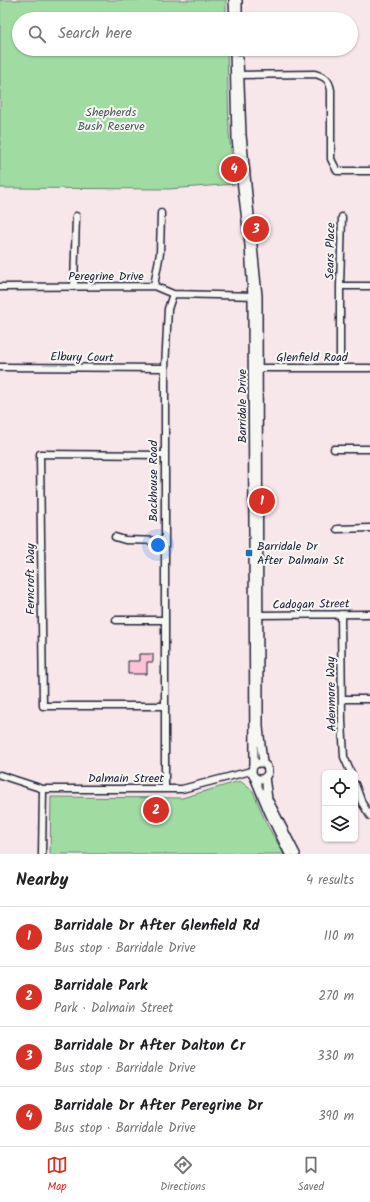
<!DOCTYPE html>
<html lang="en">
<head>
<meta charset="utf-8">
<style>
	:root { --surface:#fff; --page:#f6f6f6; --text:#202124; --muted:#757577; --line:#e0e0e0; --accent:#d93025 }
	body { margin:0; font-family:Kalam,sans-serif; background:var(--page); color:var(--text) }
	.controls { position:absolute; right:12px; bottom:12px; display:grid; overflow:hidden; border-radius:6px; box-shadow:0 1px 3px #0004 }
	.controls button { width:36px; height:36px; display:grid; place-items:center; padding:0; border:0; border-bottom:1px solid var(--line); background:var(--surface); color:var(--text); font:20px sans-serif }
	.you { position:absolute; left:158px; top:545px; width:14px; height:14px; margin:-10px; border:3px solid #fff; border-radius:50%; background:#1a73e8; box-shadow:0 0 0 6px #1a73e833 }
	.badge { display:grid; place-items:center; width:26px; height:26px; border-radius:50%; background:var(--accent); color:#fff; font-size:13px; font-weight:700 }
	.pin { position:absolute; translate:-50% -50%; border:2px solid #fff; box-shadow:0 1px 4px #0006 }
	.list { margin:0; padding:0; list-style:none }
	h2 { display:flex; justify-content:space-between; align-items:center; height:52px; margin:0; padding:0 16px; font-size:17px }
	h2 small { font-size:13px; font-weight:400; color:var(--muted) }
	.list li { display:grid; grid-template-columns:26px 1fr auto; gap:12px; align-items:center; box-sizing:border-box; height:60px; padding:0 16px; border-top:1px solid var(--line) }
	.list b { display:block; font-size:15px; white-space:nowrap }
	.list p { margin:0; font-size:13px; white-space:nowrap; color:var(--muted) }
	.list em { font-size:13px; font-style:normal; color:var(--muted) }
	.icon { flex:none; width:22px; height:22px; fill:none; stroke:currentColor; stroke-width:2; stroke-linecap:round; stroke-linejoin:round }
	.map { position:relative; flex:none; width:370px; height:854px; overflow:hidden }
	.search { position:absolute; background:var(--surface); box-shadow:0 1px 3px #0004; left:12px; right:12px; top:12px; height:44px; display:flex; align-items:center; gap:10px; box-sizing:border-box; padding:0 14px; border-radius:22px; color:var(--muted); font-size:15px }
	.sheet { height:292px; background:var(--surface) }
	nav { display:flex; justify-content:space-around; align-items:center; box-sizing:border-box; height:56px; border-top:1px solid var(--line); background:var(--surface); font-size:11px; color:var(--muted) }
	nav a { display:grid; justify-items:center; gap:2px }
	nav .on { color:var(--accent) }
	.map>svg:first-child { display:block }
	.green { fill:#a0dca2; stroke:#617f6e }
	.building { fill:#fcc3d6; stroke:#22223b }
	.lines { fill:none; stroke-linecap:round; stroke-linejoin:round }
	.minor-casing { stroke:#22223b; stroke-width:9 }
	.tertiary-casing { stroke:#22223b; stroke-width:10 }
	.minor { stroke:#f6f6f2; stroke-width:6 }
	.tertiary { stroke:#f6f6f2; stroke-width:7 }
	.poi-dot { fill:#1f6fb2; stroke:#f6f6f2; stroke-width:1.5 }
	.labels { text-anchor:middle; stroke-width:4; stroke-linejoin:round; paint-order:stroke }
	.park-label { font-size:12px; fill:#485a5a; stroke:#f6f6f2 }
	.street-label { font-size:12px; fill:#22223b; stroke:#f6f6f2 }
	.poi-label { font-size:12px; fill:#22223b; stroke:#f6f6f2; text-anchor:start }
</style>
</head>
<body>
<div class="map">
<svg width="370" height="854" viewBox="0 0 370 854">
	<rect width="100%" height="100%" fill="#f8e7ea"/>
	<filter id="ink" filterUnits="userSpaceOnUse"><feTurbulence type="fractalNoise" baseFrequency=".025" numOctaves="2"/><feDisplacementMap in="SourceGraphic" scale="8" xChannelSelector="R" yChannelSelector="G"/><feConvolveMatrix kernelMatrix="1 2 1 2 8 2 1 2 1" color-interpolation-filters="sRGB"/></filter>
	<g filter="url(#ink)">
		<path class="green" d="M0 0H226V19H19V49H227L229 133 235 184 169 189 0 188Z
			M240 781 253 791 266 823 284 854H50L51 797 182 798Z"/>
		<path class="building" d="M139 654H153V662H147V674H128V661H139Z"/>
		<g class="lines">
			<g class="minor-casing">
				<path id="minor" d="M235 75 315 74C325 77 329 79 331 90V159L337 171H370
					M154 286 160 253 161 213
					M340 286 342 217
					M0 287 154 286 173 294 257 296
					M74 287 76 216
					M0 367 165 368
					M254 368H370
					M340 368V286H370
					M334 449H370
					M164 455 40 454 43 706H164
					M337 529 370 528
					M115 537 125 540 164 541
					M341 614 342 721 344 757 351 773
					M256 615 370 614
					M116 620H164
					M342 699H370
					M0 775 43 789H182L251 771
					M355 784 362 803 370 816
					M165 789V368L168 309 173 294
					M42 854 43 789"/>
			</g>
			<g class="tertiary-casing">
				<path id="tertiary" d="M233 0 234 19
					M238 0V19
					M234 49 236 139 249 245 252 296 254 764
					M239 59 242 135 258 296 259 727 263 763
					M252 771a8 8 0 1 1 16 0a8 8 0 1 1-16 0Z
					M254 777 269 813 289 854
					M265 777 268 799 296 854"/>
			</g>
			<use href="#minor" class="minor"/>
			<use href="#tertiary" class="tertiary"/>
		</g>
	</g>
	<rect class="poi-dot" x="245" y="549" width="8" height="8" rx="2"/>
	<g class="labels">
		<g class="park-label">
			<text x="111" y="116">Shepherds<tspan x="111" dy="14">Bush Reserve</tspan></text>
		</g>
		<g class="street-label">
			<text transform="translate(330 251) rotate(-89)" y="4">Sears Place</text>
			<text x="106" y="280">Peregrine Drive</text>
			<text transform="translate(82 357) rotate(1)" y="4">Elbury Court</text>
			<text x="312" y="361">Glenfield Road</text>
			<text transform="translate(242 406) rotate(-90)" y="4">Barridale Drive</text>
			<text transform="translate(153 481) rotate(-90)" y="4">Backhouse Road</text>
			<text transform="translate(30 579) rotate(-90)" y="4">Ferncroft Way</text>
			<text transform="translate(311 604) rotate(-1)" y="4">Cadogan Street</text>
			<text transform="translate(331 694) rotate(-91)" y="4">Adenmore Way</text>
			<text x="126" y="782">Dalmain Street</text>
		</g>
		<g class="poi-label">
			<text x="257" y="550">Barridale Dr<tspan x="257" dy="14">After Dalmain St</tspan></text>
		</g>
	</g>
</svg>
<div class="controls">
<button><svg class="icon" aria-label="locate" viewBox="0 0 24 24"><circle cx="12" cy="12" r="6"/><path d="M12 2v4M12 18v4M2 12h4M18 12h4"/></svg></button>
<button><svg class="icon" aria-label="layers" viewBox="0 0 24 24"><path d="M12 4l9 5-9 5-9-5zM3 14l9 5 9-5"/></svg></button>
</div>
<div class="you"></div>
<div class="pin badge" style="left:262px;top:501px">1</div>
<div class="pin badge" style="left:156px;top:810px">2</div>
<div class="pin badge" style="left:256px;top:229px">3</div>
<div class="pin badge" style="left:234px;top:169px">4</div>
<div class="search"><svg class="icon" aria-label="search" viewBox="0 0 24 24"><circle cx="10" cy="10" r="6"/><path d="M15 15l6 6"/></svg>Search here</div>
</div>
<section class="sheet">
<h2>Nearby<small>4 results</small></h2>
<ul class="list">
<li><span class="badge">1</span><div><b>Barridale Dr After Glenfield Rd</b><p>Bus stop · Barridale Drive</p></div><em>110 m</em></li>
<li><span class="badge">2</span><div><b>Barridale Park</b><p>Park · Dalmain Street</p></div><em>270 m</em></li>
<li><span class="badge">3</span><div><b>Barridale Dr After Dalton Cr</b><p>Bus stop · Barridale Drive</p></div><em>330 m</em></li>
<li><span class="badge">4</span><div><b>Barridale Dr After Peregrine Dr</b><p>Bus stop · Barridale Drive</p></div><em>390 m</em></li>
</ul>
</section>
<nav>
<a class="on"><svg class="icon" aria-label="map" viewBox="0 0 24 24"><path d="M3 6l6-2 6 2 6-2v14l-6 2-6-2-6 2zM9 4v14M15 6v14"/></svg>Map</a>
<a><svg class="icon" aria-label="directions" viewBox="0 0 24 24"><path d="M12 3l9 9-9 9-9-9zM9 14v-3h6M13 9l2 2-2 2"/></svg>Directions</a>
<a><svg class="icon" aria-label="saved" viewBox="0 0 24 24"><path d="M7 4h10v16l-5-4-5 4z"/></svg>Saved</a>
</nav>
</body>
</html>
